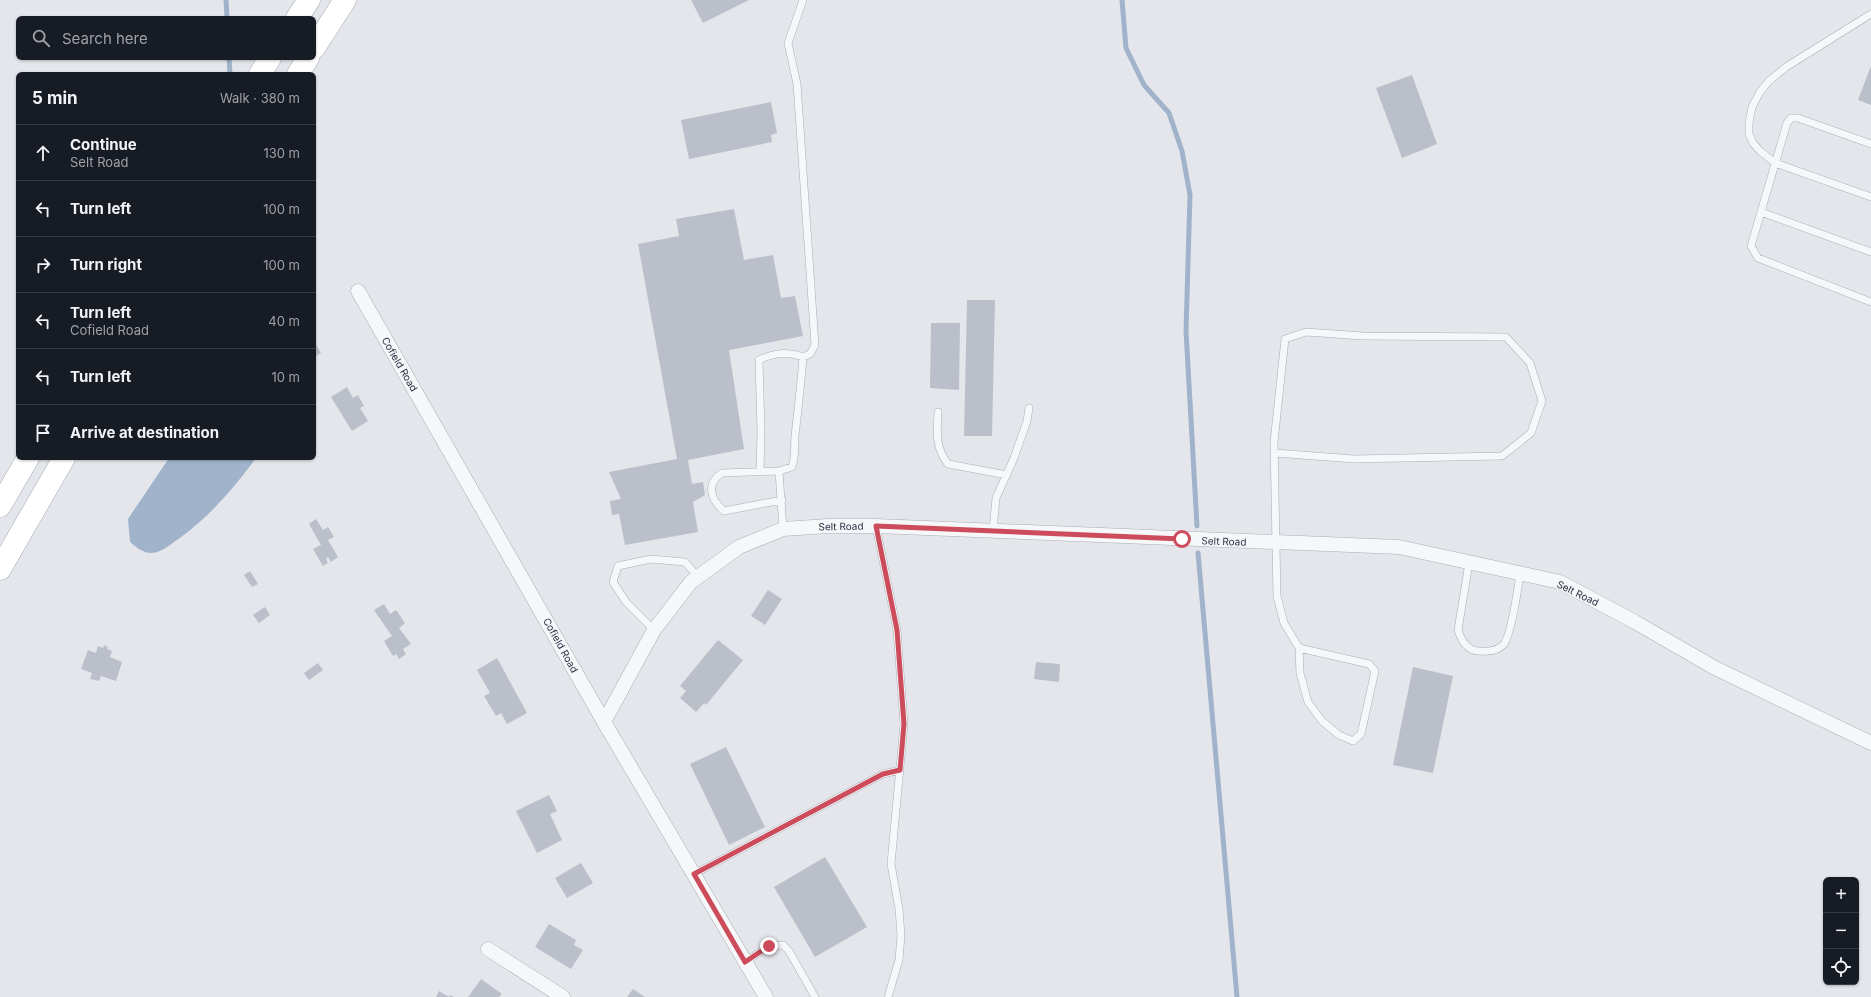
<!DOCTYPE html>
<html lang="en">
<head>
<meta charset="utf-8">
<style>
	:root { --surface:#171b24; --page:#242831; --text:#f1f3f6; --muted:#9ea1a6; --line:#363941 }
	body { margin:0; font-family:Inter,sans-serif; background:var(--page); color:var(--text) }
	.controls { position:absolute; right:12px; bottom:12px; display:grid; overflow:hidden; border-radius:6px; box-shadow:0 1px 3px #0004 }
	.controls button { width:36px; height:36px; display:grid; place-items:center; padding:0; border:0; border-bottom:1px solid var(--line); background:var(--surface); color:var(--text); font:20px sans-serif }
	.stop { position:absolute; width:12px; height:12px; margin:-9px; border:3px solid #cd4c5c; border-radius:50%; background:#fff }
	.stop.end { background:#cd4c5c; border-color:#fff; box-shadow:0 1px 4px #0008 }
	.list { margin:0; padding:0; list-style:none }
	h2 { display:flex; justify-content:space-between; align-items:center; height:52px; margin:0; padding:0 16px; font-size:17px }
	h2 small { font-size:13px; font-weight:400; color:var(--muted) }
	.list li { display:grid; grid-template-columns:26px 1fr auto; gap:12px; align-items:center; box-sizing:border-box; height:56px; padding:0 16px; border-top:1px solid var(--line) }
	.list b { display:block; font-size:15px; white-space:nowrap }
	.list p { margin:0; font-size:13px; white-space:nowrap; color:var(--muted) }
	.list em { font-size:13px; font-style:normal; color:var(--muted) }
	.icon { flex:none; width:22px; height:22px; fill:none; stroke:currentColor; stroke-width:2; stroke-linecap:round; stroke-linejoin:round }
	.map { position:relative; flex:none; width:1871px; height:997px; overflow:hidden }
	.search { position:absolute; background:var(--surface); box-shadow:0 1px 3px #0004; left:16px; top:16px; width:300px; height:44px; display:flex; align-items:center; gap:10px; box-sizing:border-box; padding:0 14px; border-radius:6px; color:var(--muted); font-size:15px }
	.panel { position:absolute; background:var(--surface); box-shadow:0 1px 3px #0004; left:16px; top:72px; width:300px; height:388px; border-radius:6px }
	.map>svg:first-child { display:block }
	.water { fill:#a0b3ca }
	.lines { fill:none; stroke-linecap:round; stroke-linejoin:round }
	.stream { stroke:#a0b3ca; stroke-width:5 }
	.building { fill:#bbbfc9 }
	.service-casing { stroke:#a9adb6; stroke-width:8 }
	.minor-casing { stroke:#a9adb6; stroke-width:15 }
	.primary-casing { stroke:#a3aab7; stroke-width:23 }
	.service { stroke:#f6f7f9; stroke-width:7 }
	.minor { stroke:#f6f7f9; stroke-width:14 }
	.primary { stroke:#fff; stroke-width:22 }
	.route { stroke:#cd4c5c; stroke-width:5 }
	.labels { text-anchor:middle; stroke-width:3; stroke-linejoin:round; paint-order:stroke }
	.street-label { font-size:10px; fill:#2b3444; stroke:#f3f5f8 }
</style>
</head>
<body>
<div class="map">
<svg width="1871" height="997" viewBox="0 0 1871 997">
	<rect width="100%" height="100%" fill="#e4e6eb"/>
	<path class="water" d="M169 458H256C234 488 211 515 181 537 172 543 162 553 151 553 143 553 136 547 130 542L128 519Z"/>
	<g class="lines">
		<path class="stream" d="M226 0 227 18
			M1122 0 1126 48 1144 85 1169 113 1182 151 1190 195 1186 331 1197 526
			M229 58 230 74
			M1198 553 1237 997"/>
	</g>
	<path class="building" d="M691 0H749L703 23Z
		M1871 66V105L1858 100Z
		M1412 75 1437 144 1402 158 1376 88Z
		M771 102 777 133 771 135 772 142 689 159 681 120Z
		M734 209 744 260 773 255 781 298 795 296 803 336 729 350 744 449 688 460 692 484 703 482 705 495 693 502 698 532 625 545 619 514 612 515 610 501 621 499 609 472 677 459 638 244 679 236 676 219Z
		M967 300H995L992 436H964Z
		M931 323H960L959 390 930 388Z
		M314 341 321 353 314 357Z
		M347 387 353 398 358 395 364 406 360 408 368 421 352 431 331 397Z
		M316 519 323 530 328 527 334 537 328 540 338 557 331 562 328 557 326 559 328 563 323 566 313 549 321 545 309 524Z
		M250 571 258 584 252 587 244 575Z
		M768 590 782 599 765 625 751 616Z
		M384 604 390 614 396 610 405 623 399 628 411 644 403 649 406 654 399 659 396 654 393 656 384 641 392 636 374 610Z
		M265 607 270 615 259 623 253 615Z
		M718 640 743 660 706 705 704 703 696 712 680 698 686 691 680 686Z
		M104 645 108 647 107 649 112 651 110 657 122 662 116 681 101 676 99 681 90 679 92 673 81 669 88 650 96 653 98 646 103 648Z
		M497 658 527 713 507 724 501 713 496 716 484 696 490 693 477 670Z
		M1036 662 1060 664 1059 682 1034 679Z
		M318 663 323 670 309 680 304 673Z
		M1413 667 1453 676 1433 773 1393 765Z
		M726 747 765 827 729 845 690 764Z
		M549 795 557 811 550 814 562 840 537 853 516 811Z
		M825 857 867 927 815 957 774 887Z
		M581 863 593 883 567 898 555 878Z
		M549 924 576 940 574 945 583 950 571 969 535 947Z
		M481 979 502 994 499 997H468Z
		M633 989 645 997H627Z
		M439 991 449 997 450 995 454 997H436Z"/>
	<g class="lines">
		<g class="service-casing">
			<path id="service" d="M1871 14 1786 67 1769 81 1760 92 1752 107 1749 123V134L1753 143 1760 151 1775 163 1871 197
				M1871 144 1798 118H1791L1787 123 1751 246 1758 258 1871 302
				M1761 212 1871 252
				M938 412C937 434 935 447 948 464L1007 475
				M1275 453 1354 459 1502 456 1531 433 1542 401 1530 363 1506 337 1363 336 1306 332 1285 339 1274 442 1277 596 1284 623 1299 648 1300 673 1308 702 1322 721 1339 735 1353 741 1361 734 1375 671 1369 664 1299 648
				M779 471 783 529
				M760 472 761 431 759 360C774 353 787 351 803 357L810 354 815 345 797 84 788 43 803 0
				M782 500 724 511C711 500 705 484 722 473L779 471 792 467C796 456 794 446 795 436 798 409 801 384 803 357
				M876 526 897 630 904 724 891 864 899 909 901 935 899 960 888 997
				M993 531 996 498 1014 458 1027 421 1029 408
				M1469 563 1458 630C1461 640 1467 650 1478 651 1487 652 1497 652 1504 644 1511 634 1518 588 1520 574
				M654 630 626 602 613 582 618 566 651 559 685 562 698 577
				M694 874 883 774 900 770
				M745 962 769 946 783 945 789 951 815 997"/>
		</g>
		<g class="minor-casing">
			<path id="minor" d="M358 291 604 722 766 997
				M604 722 654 630 691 582 739 547 783 529 828 526H876L1399 547 1560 582 1635 622 1715 668 1871 743
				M488 949 563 997"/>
		</g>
		<g class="primary-casing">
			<path id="primary" d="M297 18 309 0
				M314 48 345 0
				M260 74 270 58
				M298 74 308 58
				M0 506 28 458
				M0 569 64 458"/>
		</g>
		<use href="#service" class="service"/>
		<use href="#minor" class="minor"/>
		<use href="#primary" class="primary"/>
	</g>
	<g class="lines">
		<path class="route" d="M769 946 745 962 694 874 883 774 900 770 904 724 897 630 876 526 1182 539"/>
	</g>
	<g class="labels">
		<g class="street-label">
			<text transform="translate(400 364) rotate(60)" y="4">Cofield Road</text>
			<text transform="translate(841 526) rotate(-1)" y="4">Selt Road</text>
			<text transform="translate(1224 541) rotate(2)" y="4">Selt Road</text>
			<text transform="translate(1578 593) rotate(26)" y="4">Selt Road</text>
			<text transform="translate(561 645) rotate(61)" y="4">Cofield Road</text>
		</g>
	</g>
</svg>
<div class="controls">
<button>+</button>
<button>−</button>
<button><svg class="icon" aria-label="locate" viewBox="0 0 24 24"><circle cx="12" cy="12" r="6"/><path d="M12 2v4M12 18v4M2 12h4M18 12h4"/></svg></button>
</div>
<div class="stop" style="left:1182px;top:539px"></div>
<div class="stop end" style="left:769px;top:946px"></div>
<div class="search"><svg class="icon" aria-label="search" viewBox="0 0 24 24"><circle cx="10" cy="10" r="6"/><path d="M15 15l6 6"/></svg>Search here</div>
<section class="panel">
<h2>5 min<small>Walk · 380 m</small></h2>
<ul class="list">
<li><svg class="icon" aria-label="ahead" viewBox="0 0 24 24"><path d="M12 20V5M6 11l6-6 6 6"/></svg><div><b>Continue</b><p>Selt Road</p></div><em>130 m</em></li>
<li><svg class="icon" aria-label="left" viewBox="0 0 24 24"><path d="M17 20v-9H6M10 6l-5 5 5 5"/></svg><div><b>Turn left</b></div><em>100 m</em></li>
<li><svg class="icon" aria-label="right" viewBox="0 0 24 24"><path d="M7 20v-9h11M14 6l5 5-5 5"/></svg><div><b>Turn right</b></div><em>100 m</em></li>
<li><svg class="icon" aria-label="left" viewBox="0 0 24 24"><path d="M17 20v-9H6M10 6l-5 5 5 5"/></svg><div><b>Turn left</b><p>Cofield Road</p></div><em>40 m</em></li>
<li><svg class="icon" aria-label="left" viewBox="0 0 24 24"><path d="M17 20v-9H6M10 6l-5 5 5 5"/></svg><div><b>Turn left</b></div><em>10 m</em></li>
<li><svg class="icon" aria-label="arrive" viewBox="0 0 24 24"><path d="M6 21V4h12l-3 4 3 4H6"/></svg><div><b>Arrive at destination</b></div></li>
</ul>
</section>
</div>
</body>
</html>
